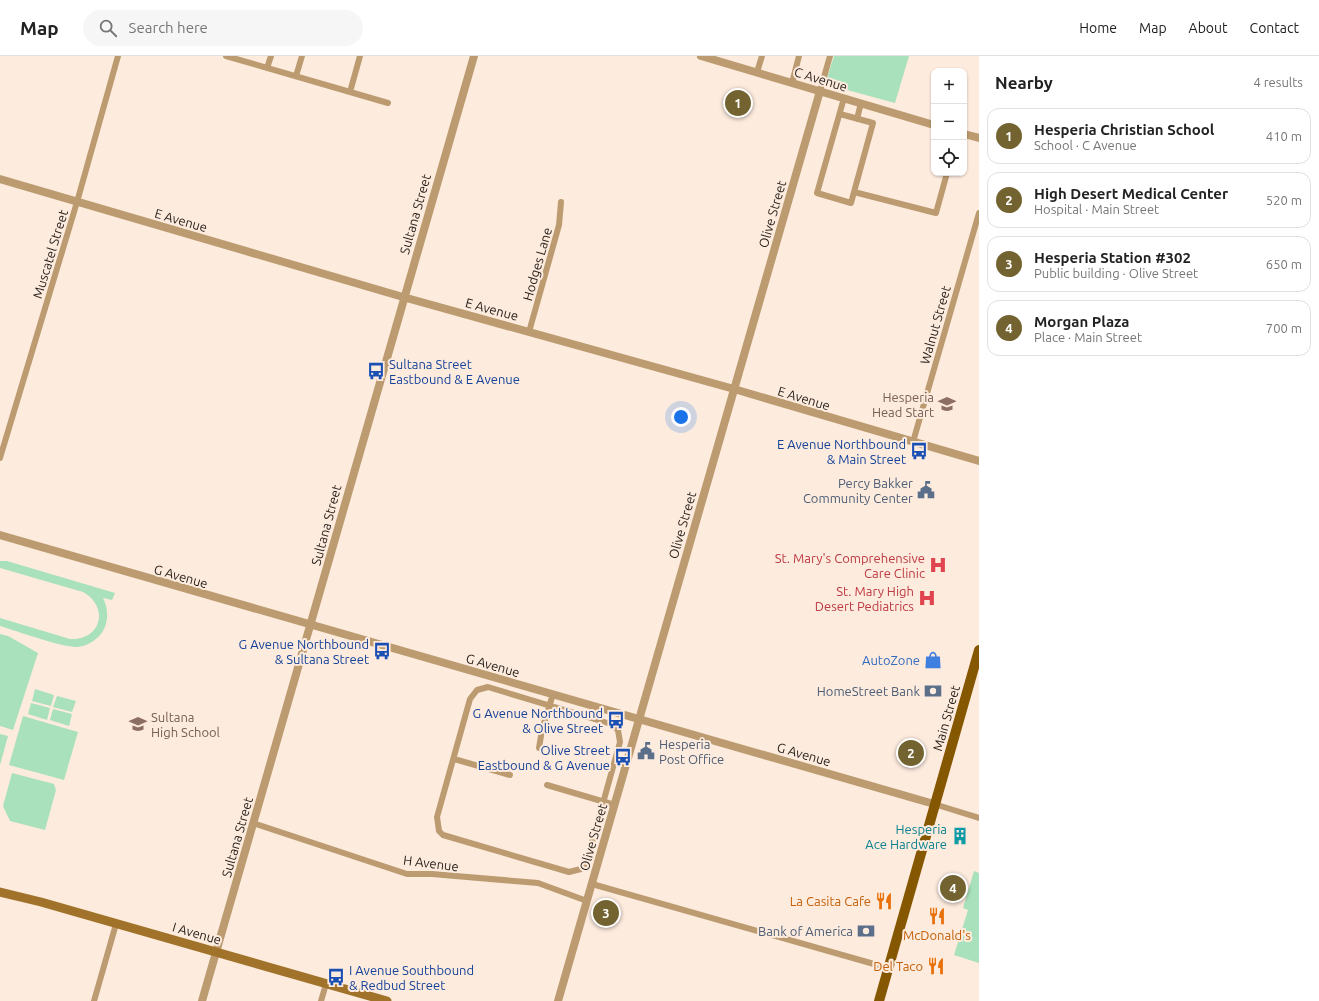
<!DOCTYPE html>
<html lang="en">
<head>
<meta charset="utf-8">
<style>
	:root { --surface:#fff; --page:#f6f6f6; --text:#222; --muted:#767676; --line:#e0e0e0; --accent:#736331 }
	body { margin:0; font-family:Ubuntu,sans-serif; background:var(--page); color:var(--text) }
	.controls { position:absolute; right:12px; top:12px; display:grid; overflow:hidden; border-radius:8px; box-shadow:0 1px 3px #0004 }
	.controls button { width:36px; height:36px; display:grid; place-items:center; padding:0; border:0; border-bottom:1px solid var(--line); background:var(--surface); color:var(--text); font:20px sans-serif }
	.you { position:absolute; left:681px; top:361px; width:14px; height:14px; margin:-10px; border:3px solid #fff; border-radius:50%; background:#1a73e8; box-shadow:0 0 0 6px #1a73e833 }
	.badge { display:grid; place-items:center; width:26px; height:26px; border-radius:50%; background:var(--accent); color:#fff; font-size:13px; font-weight:700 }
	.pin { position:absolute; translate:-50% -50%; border:2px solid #fff; box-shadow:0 1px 4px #0006 }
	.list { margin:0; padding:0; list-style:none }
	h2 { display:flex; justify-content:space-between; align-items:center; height:52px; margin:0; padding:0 16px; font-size:17px }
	h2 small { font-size:13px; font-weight:400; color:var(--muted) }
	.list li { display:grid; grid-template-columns:26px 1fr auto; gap:12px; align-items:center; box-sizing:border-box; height:56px; margin:0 8px 8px; padding:0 8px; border:1px solid var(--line); border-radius:12px }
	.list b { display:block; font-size:15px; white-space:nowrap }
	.list p { margin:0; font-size:13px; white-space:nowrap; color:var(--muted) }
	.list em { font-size:13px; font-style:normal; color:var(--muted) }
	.icon { flex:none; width:22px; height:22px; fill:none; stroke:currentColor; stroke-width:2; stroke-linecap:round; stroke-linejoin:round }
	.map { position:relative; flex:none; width:979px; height:945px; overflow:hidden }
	header { display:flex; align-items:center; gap:24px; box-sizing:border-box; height:56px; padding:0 20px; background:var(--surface); border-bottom:1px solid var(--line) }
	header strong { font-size:19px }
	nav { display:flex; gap:22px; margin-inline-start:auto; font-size:14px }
	.search { width:280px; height:36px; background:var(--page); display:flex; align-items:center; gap:10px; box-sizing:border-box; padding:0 14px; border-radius:22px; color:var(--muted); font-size:15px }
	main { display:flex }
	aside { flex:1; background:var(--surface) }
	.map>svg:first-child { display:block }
	.green { fill:#a8e1bb }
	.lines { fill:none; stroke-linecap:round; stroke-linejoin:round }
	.minor { stroke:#bc9b70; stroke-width:6 }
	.tertiary { stroke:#bc9b70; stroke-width:8 }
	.secondary { stroke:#a17229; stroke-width:9 }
	.primary { stroke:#855700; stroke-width:10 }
	.labels { text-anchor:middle; stroke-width:4; stroke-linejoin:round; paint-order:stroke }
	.street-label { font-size:13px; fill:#251e18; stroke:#fdebde }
	.transit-label { font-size:13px; fill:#164399; stroke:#fdebde; text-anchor:end }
	.education-label { font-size:13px; fill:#785e54; stroke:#fdebde; text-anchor:end }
	.service-label { font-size:13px; fill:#4e5e75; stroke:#fdebde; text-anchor:end }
	.health-label { font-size:13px; fill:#be3a42; stroke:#fdebde; text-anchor:end }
	.shop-label { font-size:13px; fill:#366cbe; stroke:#fdebde; text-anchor:end }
	.culture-label { font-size:13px; fill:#0d838f; stroke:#fdebde; text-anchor:end }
	.food-label { font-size:13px; fill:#c56008; stroke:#fdebde; text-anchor:end }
</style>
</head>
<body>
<header>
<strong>Map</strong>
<div class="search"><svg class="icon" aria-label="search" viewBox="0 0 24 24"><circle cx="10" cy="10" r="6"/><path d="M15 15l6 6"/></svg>Search here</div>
<nav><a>Home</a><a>Map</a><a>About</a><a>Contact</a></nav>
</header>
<main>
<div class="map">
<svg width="979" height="945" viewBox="0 0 979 945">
	<rect width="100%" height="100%" fill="#fdebde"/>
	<path class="green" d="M834 0H909L895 47 825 28Z
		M0 505H7L115 537 112 544 103 542C108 552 109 564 103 575 98 583 88 590 78 591 64 592 16 575 0 570V562L70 583C101 585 110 551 83 536L0 512Z
		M0 578 8 580 38 597 13 674 0 670Z
		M35 633 54 639 51 650 32 645Z
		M57 640 76 645 72 656 53 651Z
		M31 647 50 652 47 664 28 658Z
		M53 653 72 658 69 670 50 664Z
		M23 660 78 676 64 724 9 709Z
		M0 678 8 680 0 709Z
		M12 717 54 728 56 734 45 774 10 765 3 750Z
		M974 815 979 817V907L954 899 968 854 963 852Z"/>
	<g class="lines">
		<path class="minor" d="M226 0 388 47
			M267 12 271 0
			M757 16 762 0
			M296 20 302 0
			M792 27 799 0
			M820 35 830 0
			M350 36 360 0
			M844 42 817 137 851 147 854 136 936 157 947 117
			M840 58 873 67 854 136
			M857 63 861 47
			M529 276 559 169 561 146
			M913 386 979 157
			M0 402 77 146 118 0
			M488 631 611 668 618 674 620 686 586 808 581 813 569 816 443 779 439 775 437 761 470 643 477 634Z
			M539 692 542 674 553 638
			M454 703 510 719
			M547 729 615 749
			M934 748 979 762
			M253 767 407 818H432L538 827 587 845
			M592 828 888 912
			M94 945 116 868
			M321 945 326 928"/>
		<path class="tertiary" d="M701 0 934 69
			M964 78 979 82
			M0 123 403 241 734 333 979 405
			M0 479 934 748
			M202 945 474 0
			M558 945 820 35"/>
		<path class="secondary" d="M0 836 41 846 387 945"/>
		<path class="primary" d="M879 945 979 594"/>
	</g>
	<defs>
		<g id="bus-bare" transform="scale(1.38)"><path d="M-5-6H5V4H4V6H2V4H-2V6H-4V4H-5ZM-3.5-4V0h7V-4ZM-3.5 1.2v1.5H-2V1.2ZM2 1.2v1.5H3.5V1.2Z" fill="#1a4fb4" stroke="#fdebde" stroke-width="2.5" paint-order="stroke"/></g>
		<g id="school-bare" transform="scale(1.38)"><path d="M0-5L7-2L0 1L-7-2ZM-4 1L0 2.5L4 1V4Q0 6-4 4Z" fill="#8d6e63" stroke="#fdebde" stroke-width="2.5" paint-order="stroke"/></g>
		<g id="civic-bare" transform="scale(1.38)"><path d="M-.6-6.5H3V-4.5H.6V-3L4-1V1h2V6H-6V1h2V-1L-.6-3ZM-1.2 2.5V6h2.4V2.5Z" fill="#5c6f8a" stroke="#fdebde" stroke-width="2.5" paint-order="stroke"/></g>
		<g id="hospital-bare" transform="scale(1.38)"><path d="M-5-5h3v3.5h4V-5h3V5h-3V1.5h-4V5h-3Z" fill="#e0444e" stroke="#fdebde" stroke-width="2.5" paint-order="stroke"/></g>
		<g id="shop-bare" transform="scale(1.38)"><path d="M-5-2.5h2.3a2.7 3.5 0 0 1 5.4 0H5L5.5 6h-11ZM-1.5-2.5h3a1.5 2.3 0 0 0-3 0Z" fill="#3f7fe0" stroke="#fdebde" stroke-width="2.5" paint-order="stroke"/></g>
		<g id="bank-bare" transform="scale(1.38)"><path d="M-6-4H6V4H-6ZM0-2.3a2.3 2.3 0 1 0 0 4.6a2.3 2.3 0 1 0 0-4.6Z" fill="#5c6f8a" stroke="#fdebde" stroke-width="2.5" paint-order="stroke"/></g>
		<g id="building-bare" transform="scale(1.38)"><path d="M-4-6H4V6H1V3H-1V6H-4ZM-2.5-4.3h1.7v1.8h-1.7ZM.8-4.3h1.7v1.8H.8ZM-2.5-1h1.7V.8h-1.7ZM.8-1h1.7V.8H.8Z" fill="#0f9aa8" stroke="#fdebde" stroke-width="2.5" paint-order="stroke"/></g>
		<g id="restaurant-bare" transform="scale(1.38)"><path d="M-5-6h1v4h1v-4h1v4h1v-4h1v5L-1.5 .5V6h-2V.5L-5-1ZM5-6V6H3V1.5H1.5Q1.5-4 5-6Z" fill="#e8710a" stroke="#fdebde" stroke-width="2.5" paint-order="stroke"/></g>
	</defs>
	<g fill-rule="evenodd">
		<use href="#bus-bare" x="376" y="315"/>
		<use href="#school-bare" x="947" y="348"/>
		<use href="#bus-bare" x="919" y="395"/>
		<use href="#civic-bare" x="926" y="434"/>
		<use href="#hospital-bare" x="938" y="509"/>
		<use href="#hospital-bare" x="927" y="542"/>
		<use href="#bus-bare" x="382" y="595"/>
		<use href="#shop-bare" x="933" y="604"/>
		<use href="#bank-bare" x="933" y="635"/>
		<use href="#bus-bare" x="616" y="664"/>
		<use href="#school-bare" x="138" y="668"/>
		<use href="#civic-bare" x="646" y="695"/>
		<use href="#bus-bare" x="623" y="701"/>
		<use href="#building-bare" x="960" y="780"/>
		<use href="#restaurant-bare" x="884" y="845"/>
		<use href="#restaurant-bare" x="937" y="860"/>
		<use href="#bank-bare" x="866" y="875"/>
		<use href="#restaurant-bare" x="936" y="910"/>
		<use href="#bus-bare" x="336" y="921"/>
	</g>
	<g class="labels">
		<g class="street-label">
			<text transform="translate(821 23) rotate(17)" y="5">C Avenue</text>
			<text transform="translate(415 158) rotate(-74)" y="5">Sultana Street</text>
			<text transform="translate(772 158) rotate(-74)" y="5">Olive Street</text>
			<text transform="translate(181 164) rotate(16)" y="5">E Avenue</text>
			<text transform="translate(50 198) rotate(-73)" y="5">Muscatel Street</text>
			<text transform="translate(537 208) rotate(-74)" y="5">Hodges Lane</text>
			<text transform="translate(492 253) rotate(15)" y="5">E Avenue</text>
			<text transform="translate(935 269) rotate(-74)" y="5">Walnut Street</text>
			<text transform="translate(804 342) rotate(17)" y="5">E Avenue</text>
			<text transform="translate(326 469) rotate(-75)" y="5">Sultana Street</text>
			<text transform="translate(682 469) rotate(-74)" y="5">Olive Street</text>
			<text transform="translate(181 520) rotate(16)" y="5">G Avenue</text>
			<text transform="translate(493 609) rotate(16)" y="5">G Avenue</text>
			<text transform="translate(946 662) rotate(-74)" y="5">Main Street</text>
			<text transform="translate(804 698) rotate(16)" y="5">G Avenue</text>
			<text transform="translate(237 781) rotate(-74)" y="5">Sultana Street</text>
			<text transform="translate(593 781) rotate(-74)" y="5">Olive Street</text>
			<text transform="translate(431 807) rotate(7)" y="5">H Avenue</text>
			<text transform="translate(197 877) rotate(16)" y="5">I Avenue</text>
		</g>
		<g class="transit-label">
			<text x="389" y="313" text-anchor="start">Sultana Street<tspan x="389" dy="15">Eastbound &amp; E Avenue</tspan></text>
			<text x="906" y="393">E Avenue Northbound<tspan x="906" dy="15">&amp; Main Street</tspan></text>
			<text x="369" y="593">G Avenue Northbound<tspan x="369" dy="15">&amp; Sultana Street</tspan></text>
			<text x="603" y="662">G Avenue Northbound<tspan x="603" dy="15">&amp; Olive Street</tspan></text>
			<text x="610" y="699">Olive Street<tspan x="610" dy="15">Eastbound &amp; G Avenue</tspan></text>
			<text x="349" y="919" text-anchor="start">I Avenue Southbound<tspan x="349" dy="15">&amp; Redbud Street</tspan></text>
		</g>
		<g class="education-label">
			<text x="934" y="346">Hesperia<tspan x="934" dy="15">Head Start</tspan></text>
			<text x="151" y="666" text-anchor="start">Sultana<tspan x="151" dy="15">High School</tspan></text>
		</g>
		<g class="service-label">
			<text x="913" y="432">Percy Bakker<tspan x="913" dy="15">Community Center</tspan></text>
			<text x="920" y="640">HomeStreet Bank</text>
			<text x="659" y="693" text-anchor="start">Hesperia<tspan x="659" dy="15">Post Office</tspan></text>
			<text x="853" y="880">Bank of America</text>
		</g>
		<g class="health-label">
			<text x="925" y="507">St. Mary's Comprehensive<tspan x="925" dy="15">Care Clinic</tspan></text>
			<text x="914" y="540">St. Mary High<tspan x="914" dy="15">Desert Pediatrics</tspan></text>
		</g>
		<g class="shop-label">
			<text x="920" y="609">AutoZone</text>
		</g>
		<g class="culture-label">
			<text x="947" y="778">Hesperia<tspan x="947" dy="15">Ace Hardware</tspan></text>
		</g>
		<g class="food-label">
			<text x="871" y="850">La Casita Cafe</text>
			<text x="937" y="884" text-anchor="middle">McDonald's</text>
			<text x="923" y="915">Del Taco</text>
		</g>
	</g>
</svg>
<div class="controls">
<button>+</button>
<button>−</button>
<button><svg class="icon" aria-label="locate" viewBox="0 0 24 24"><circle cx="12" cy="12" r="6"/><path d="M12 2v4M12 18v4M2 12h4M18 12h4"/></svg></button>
</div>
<div class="you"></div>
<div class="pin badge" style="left:738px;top:47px">1</div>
<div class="pin badge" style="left:911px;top:697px">2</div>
<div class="pin badge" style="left:606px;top:857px">3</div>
<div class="pin badge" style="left:953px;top:832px">4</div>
</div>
<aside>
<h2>Nearby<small>4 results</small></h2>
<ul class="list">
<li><span class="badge">1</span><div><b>Hesperia Christian School</b><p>School · C Avenue</p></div><em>410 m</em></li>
<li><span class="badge">2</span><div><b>High Desert Medical Center</b><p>Hospital · Main Street</p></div><em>520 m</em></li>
<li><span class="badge">3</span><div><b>Hesperia Station #302</b><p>Public building · Olive Street</p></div><em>650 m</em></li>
<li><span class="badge">4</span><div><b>Morgan Plaza</b><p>Place · Main Street</p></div><em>700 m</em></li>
</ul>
</aside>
</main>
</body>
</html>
